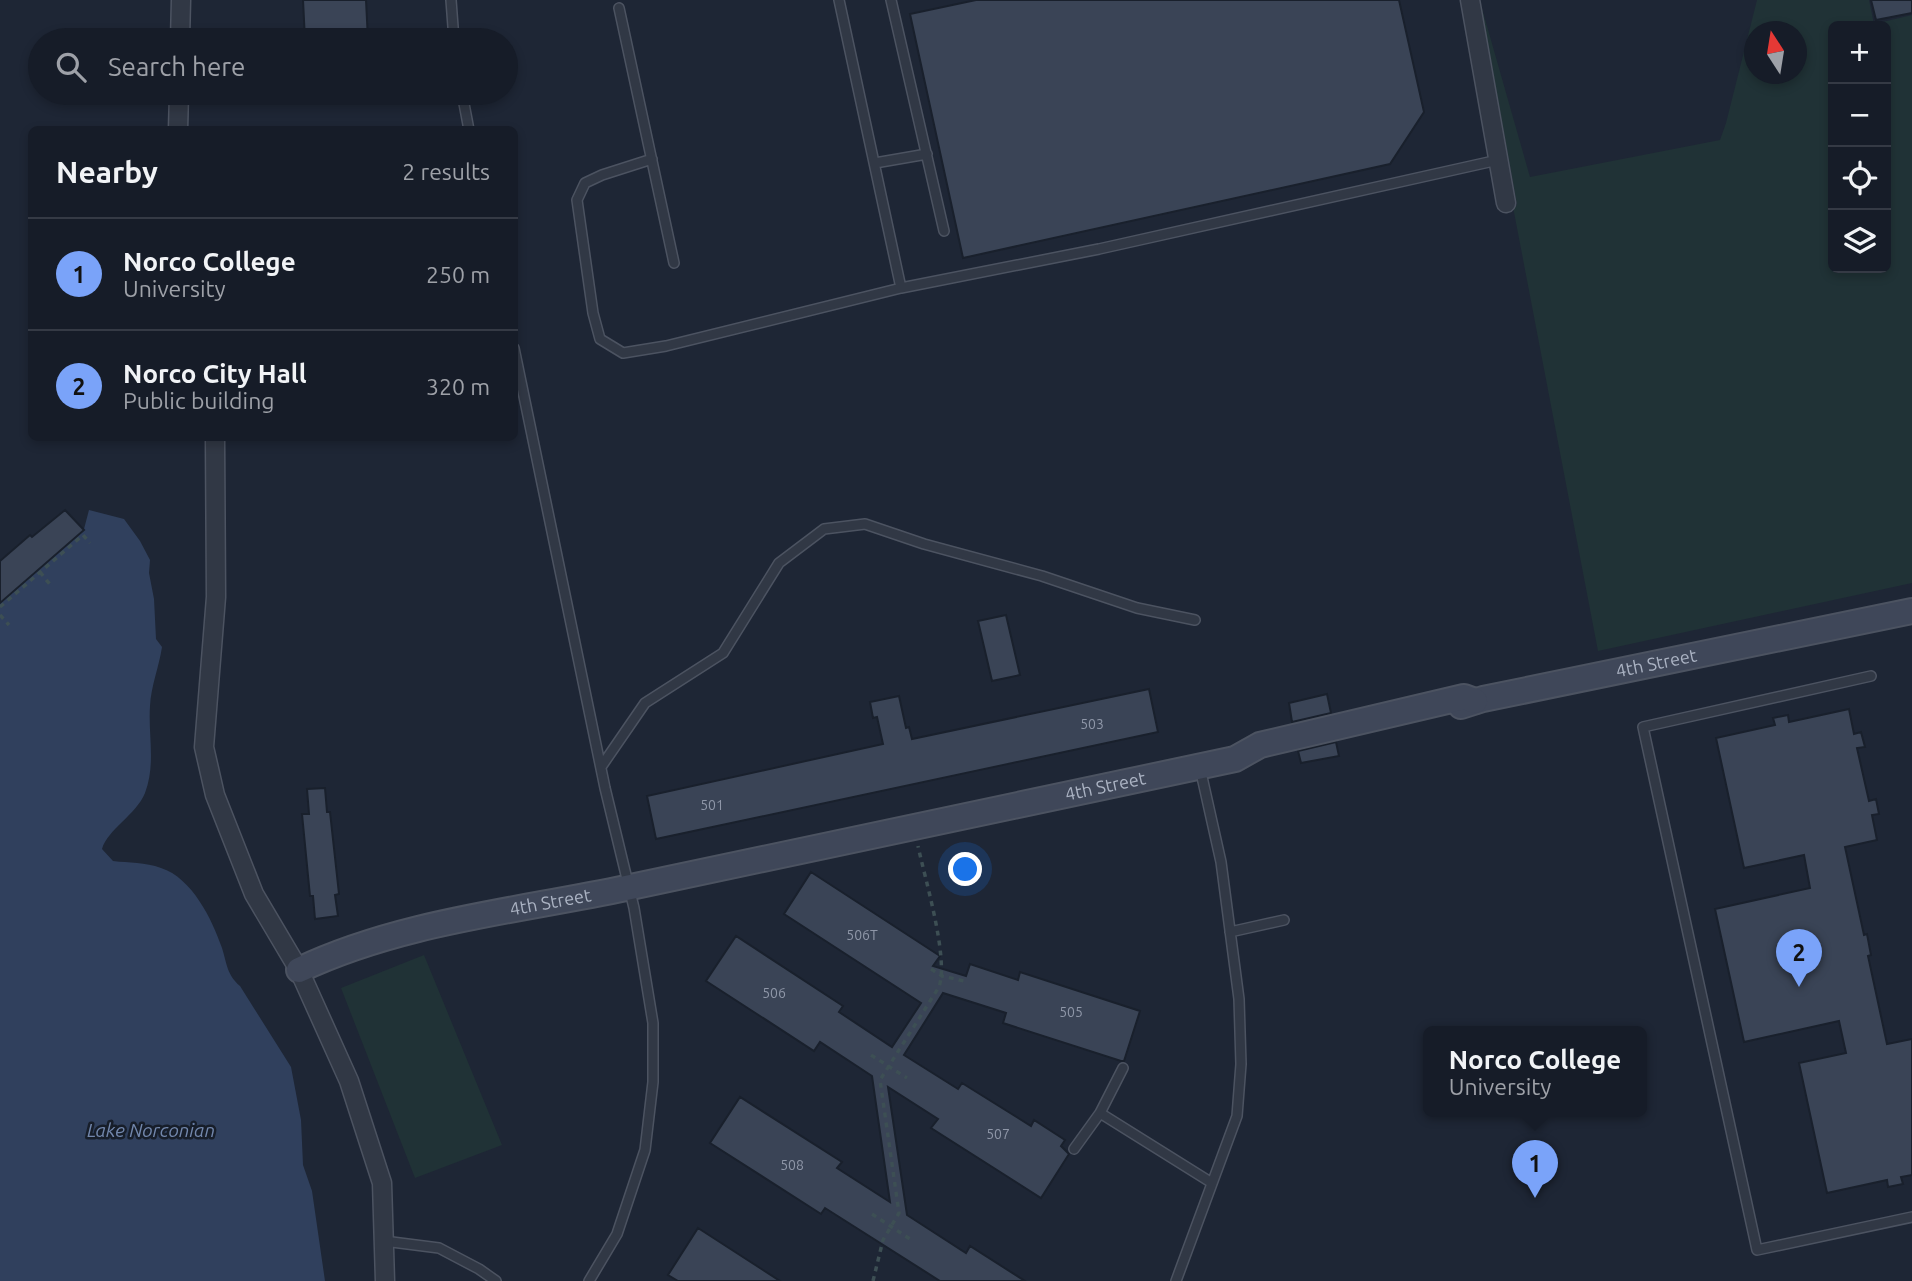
<!DOCTYPE html>
<html lang="en">
<head>
<meta charset="utf-8">
<style>
	:root { --surface:#161c28; --page:#1f2530; --text:#f1f3f6; --muted:#9ea1a8; --line:#353a45; --accent:#7aa3f9 }
	body { margin:0; font-family:Ubuntu,sans-serif; background:var(--page); color:var(--text) }
	.controls { position:absolute; right:21px; top:21px; display:grid; overflow:hidden; border-radius:10px; box-shadow:0 4px 10px #0003 }
	.controls button { width:63px; height:63px; display:grid; place-items:center; padding:0; border:0; border-bottom:2px solid var(--line); background:var(--surface); color:var(--text); font:35px sans-serif }
	.compass { position:absolute; left:1744px; top:21px; width:63px; height:63px; border-radius:50%; background:var(--surface); box-shadow:0 4px 10px #0003; rotate:348deg }
	.you { position:absolute; left:966px; top:870px; width:24px; height:24px; margin:-18px; border:5px solid #fff; border-radius:50%; background:#1a73e8; box-shadow:0 0 0 10px #1a73e833 }
	.badge { display:grid; place-items:center; width:46px; height:46px; border-radius:50%; background:var(--accent); color:#111; font-size:23px; font-weight:700 }
	.pin { position:absolute; translate:-50% -58px; filter:drop-shadow(0 2px 4px #0008) }
	.pin::after { content:''; position:absolute; top:37px; width:24px; height:21px; background:inherit; clip-path:polygon(0 0,100% 0,50% 100%) }
	.popup { position:absolute; left:1423px; top:1026px; width:224px; height:91px; box-sizing:border-box; display:grid; place-content:center; border-radius:10px; background:var(--surface); filter:drop-shadow(0 2px 5px #0005); font-size:23px; white-space:nowrap; color:var(--muted) }
	.popup b { font-size:26px; color:var(--text) }
	.popup::after { content:''; position:absolute; left:50%; top:100%; margin-left:-14px; border:14px solid transparent; border-top-color:var(--surface) }
	.list { margin:0; padding:0; list-style:none }
	h2 { display:flex; justify-content:space-between; align-items:center; height:91px; margin:0; padding:0 28px; font-size:30px }
	h2 small { font-size:23px; font-weight:400; color:var(--muted) }
	.list li { display:grid; grid-template-columns:46px 1fr auto; gap:21px; align-items:center; box-sizing:border-box; height:112px; padding:0 28px; border-top:2px solid var(--line) }
	.list b { display:block; font-size:26px; white-space:nowrap }
	.list p { margin:0; font-size:23px; white-space:nowrap; color:var(--muted) }
	.list em { font-size:23px; font-style:normal; color:var(--muted) }
	.icon { flex:none; width:38px; height:38px; fill:none; stroke:currentColor; stroke-width:2; stroke-linecap:round; stroke-linejoin:round }
	.map { position:relative; flex:none; width:1912px; height:1281px; overflow:hidden }
	.search { position:absolute; background:var(--surface); box-shadow:0 4px 10px #0003; left:28px; top:28px; width:490px; height:77px; display:flex; align-items:center; gap:18px; box-sizing:border-box; padding:0 24px; border-radius:38px; color:var(--muted); font-size:26px }
	.panel { position:absolute; background:var(--surface); box-shadow:0 4px 10px #0003; left:28px; top:126px; width:490px; height:315px; border-radius:10px }
	.map>svg:first-child { display:block }
	.green { fill:#203236; fill-rule:evenodd }
	.water { fill:#30405d }
	.building { fill:#3a4456; stroke:#19202c; stroke-width:2 }
	.lines { fill:none; stroke-linecap:round; stroke-linejoin:round }
	.lane-casing { stroke:#4c5361; stroke-width:12 }
	.street-casing { stroke:#4c5361; stroke-width:21 }
	.secondary-casing { stroke:#4c5361; stroke-width:28 }
	.path { stroke:#3d4f54; stroke-width:3.5; stroke-dasharray:5 5; stroke-linecap:butt }
	.lane { stroke:#313845; stroke-width:9 }
	.street { stroke:#313845; stroke-width:18 }
	.secondary { stroke:#3f4759; stroke-width:24 }
	.labels { text-anchor:middle; stroke-width:5; stroke-linejoin:round; paint-order:stroke }
	.number-label { font-size:14px; fill:#8f97a8 }
	.street-label { font-size:18px; fill:#abb3c3; stroke:#171e2a }
	.water-label { font-size:19px; font-style:italic; fill:#7287ac; stroke:#171e2a }
</style>
</head>
<body>
<div class="map">
<svg width="1912" height="1281" viewBox="0 0 1912 1281">
	<rect width="100%" height="100%" fill="#1e2635"/>
	<path class="green" d="M1757 0H1869L1874 24 1912 15V583L1598 651 1513 207 1517 205 1481 5 1530 177 1720 140 1726 123ZM1833 26H1886V268H1833ZM1755 32H1797V74H1755Z
		M424 955 502 1145 415 1178 341 988Z"/>
	<path class="water" d="M89 510 124 519 140 541 150 560 149 573 154 599 156 639 162 647C159 667 151 686 150 706 148 735 156 764 145 793 136 815 108 829 102 849L113 861C129 863 145 862 161 868 192 878 212 919 222 948 227 964 227 975 240 986L291 1067 301 1120 303 1165 312 1191 325 1281H0V603L84 529Z"/>
	<path class="building" d="M303 0H366L368 40H305Z
		M976 0H1399L1424 112 1390 164 963 258 910 14Z
		M1871 0H1912V13L1876 20Z
		M65 510 84 530 0 603V561L30 535 32 537Z
		M1006 615 1020 675 992 681 978 621Z
		M1149 689 1158 732 656 839 647 796 883 744 877 717 873 718 870 702 899 696 906 728 909 727 912 739Z
		M1327 694 1331 713 1292 722 1289 703Z
		M1849 709 1854 734 1861 732 1865 747 1857 748 1869 801 1876 799 1879 814 1872 815 1877 840 1845 847 1864 935 1867 934 1871 955 1868 956 1887 1044 1912 1039V1175L1901 1177 1903 1184 1888 1187 1887 1180 1827 1193 1799 1063 1846 1053 1839 1021 1744 1042 1715 909 1810 888 1804 855 1744 868 1716 738 1775 725 1773 718 1788 715 1789 722Z
		M1336 742 1339 756 1301 763 1298 751Z
		M325 788 327 812H330L339 894 335 895 338 916 315 919 313 896H310L302 814H309L307 789Z
		M811 872 940 956 933 966 966 976 970 964 1018 980 1020 972 1140 1011 1124 1061H1121L1003 1023 1006 1013 943 993 904 1055 958 1089 962 1083 1031 1126 1034 1120 1065 1140 1061 1146 1069 1154 1041 1198 931 1128 938 1119 888 1087 907 1215 966 1253 970 1246 1025 1281H940L825 1208 821 1214 710 1143 740 1097 842 1162 837 1168 890 1202 872 1076 820 1042 814 1051 706 981 736 936 843 1006 839 1012 892 1047 921 1003 784 914Z
		M698 1228 780 1281H678L668 1275Z"/>
	<g class="lines">
		<g class="lane-casing">
			<path id="lane" d="M451 0 454 40
				M839 0 901 288
				M891 0 944 231
				M619 8 674 263
				M462 93 469 130
				M652 159 602 175 585 183 577 200 593 313 600 339 623 353 666 346 901 288 1099 249 1498 160
				M875 163 927 154
				M514 348 605 788 634 908 653 1023V1082L645 1150 617 1234 589 1281
				M1871 676 1643 727 1757 1250 1912 1217
				M601 767 645 703 723 653 779 563 824 529 865 524 924 544 1042 576 1137 608 1195 620
				M1230 932 1284 920
				M1100 1113 1123 1068
				M1074 1149 1100 1113 1212 1183
				M384 1241 439 1248 479 1269 496 1281
				M1176 1281 1237 1116 1241 1064 1239 999 1221 862 1200 768"/>
		</g>
		<g class="street-casing">
			<path id="street" d="M1470 0 1506 203
				M180 40 181 0
				M178 130 179 93
				M215 438 216 597 204 747 215 795 254 894 299 970 349 1081 382 1183 385 1281"/>
		</g>
		<g class="secondary-casing">
			<g id="secondary">
				<path id="s1" d="M1461 706 1483 699 1912 611"/>
				<path id="s2" d="M299 970C400 922 517 911 626 888 829 845 1032 802 1235 759L1260 745 1464 697 1475 701"/>
			</g>
		</g>
		<path class="path" d="M40 572 52 587
			M0 607 83 535 90 543
			M0 615 9 625
			M931 969 942 976 964 981
			M871 1055 907 1078
			M872 1214 910 1239
			M873 1281 883 1240 899 1213 880 1080 939 987C949 958 925 879 918 846"/>
		<use href="#lane" class="lane"/>
		<use href="#street" class="street"/>
		<use href="#secondary" class="secondary"/>
	</g>
	<g class="labels">
		<g class="number-label">
			<text x="1092" y="729">503</text>
			<text x="712" y="810">501</text>
			<text x="862" y="940">506T</text>
			<text x="774" y="998">506</text>
			<text x="1071" y="1017">505</text>
			<text x="998" y="1139">507</text>
			<text x="792" y="1170">508</text>
		</g>
		<g class="street-label">
			<text dy="6" stroke="none"><textPath href="#s1" startOffset="200">4th Street</textPath></text>
			<text dy="6" stroke="none"><textPath href="#s2" startOffset="828">4th Street</textPath></text>
			<text dy="6" stroke="none"><textPath href="#s2" startOffset="261">4th Street</textPath></text>
		</g>
		<g class="water-label">
			<text x="151" y="1137">Lake Norconian</text>
		</g>
	</g>
</svg>
<div class="controls">
<button>+</button>
<button>−</button>
<button><svg class="icon" aria-label="locate" viewBox="0 0 24 24"><circle cx="12" cy="12" r="6"/><path d="M12 2v4M12 18v4M2 12h4M18 12h4"/></svg></button>
<button><svg class="icon" aria-label="layers" viewBox="0 0 24 24"><path d="M12 4l9 5-9 5-9-5zM3 14l9 5 9-5"/></svg></button>
</div>
<svg class="compass" viewBox="-18 -18 36 36"><path d="M0-13l5 13h-10z" fill="#e53935"/><path d="M0 13l5-13h-10z" fill="#9ea1a8"/></svg>
<div class="you"></div>
<div class="pin badge" style="left:1535px;top:1198px">1</div>
<div class="popup"><b>Norco College</b>University</div>
<div class="pin badge" style="left:1799px;top:987px">2</div>
<div class="search"><svg class="icon" aria-label="search" viewBox="0 0 24 24"><circle cx="10" cy="10" r="6"/><path d="M15 15l6 6"/></svg>Search here</div>
<section class="panel">
<h2>Nearby<small>2 results</small></h2>
<ul class="list">
<li><span class="badge">1</span><div><b>Norco College</b><p>University</p></div><em>250 m</em></li>
<li><span class="badge">2</span><div><b>Norco City Hall</b><p>Public building</p></div><em>320 m</em></li>
</ul>
</section>
</div>
</body>
</html>
